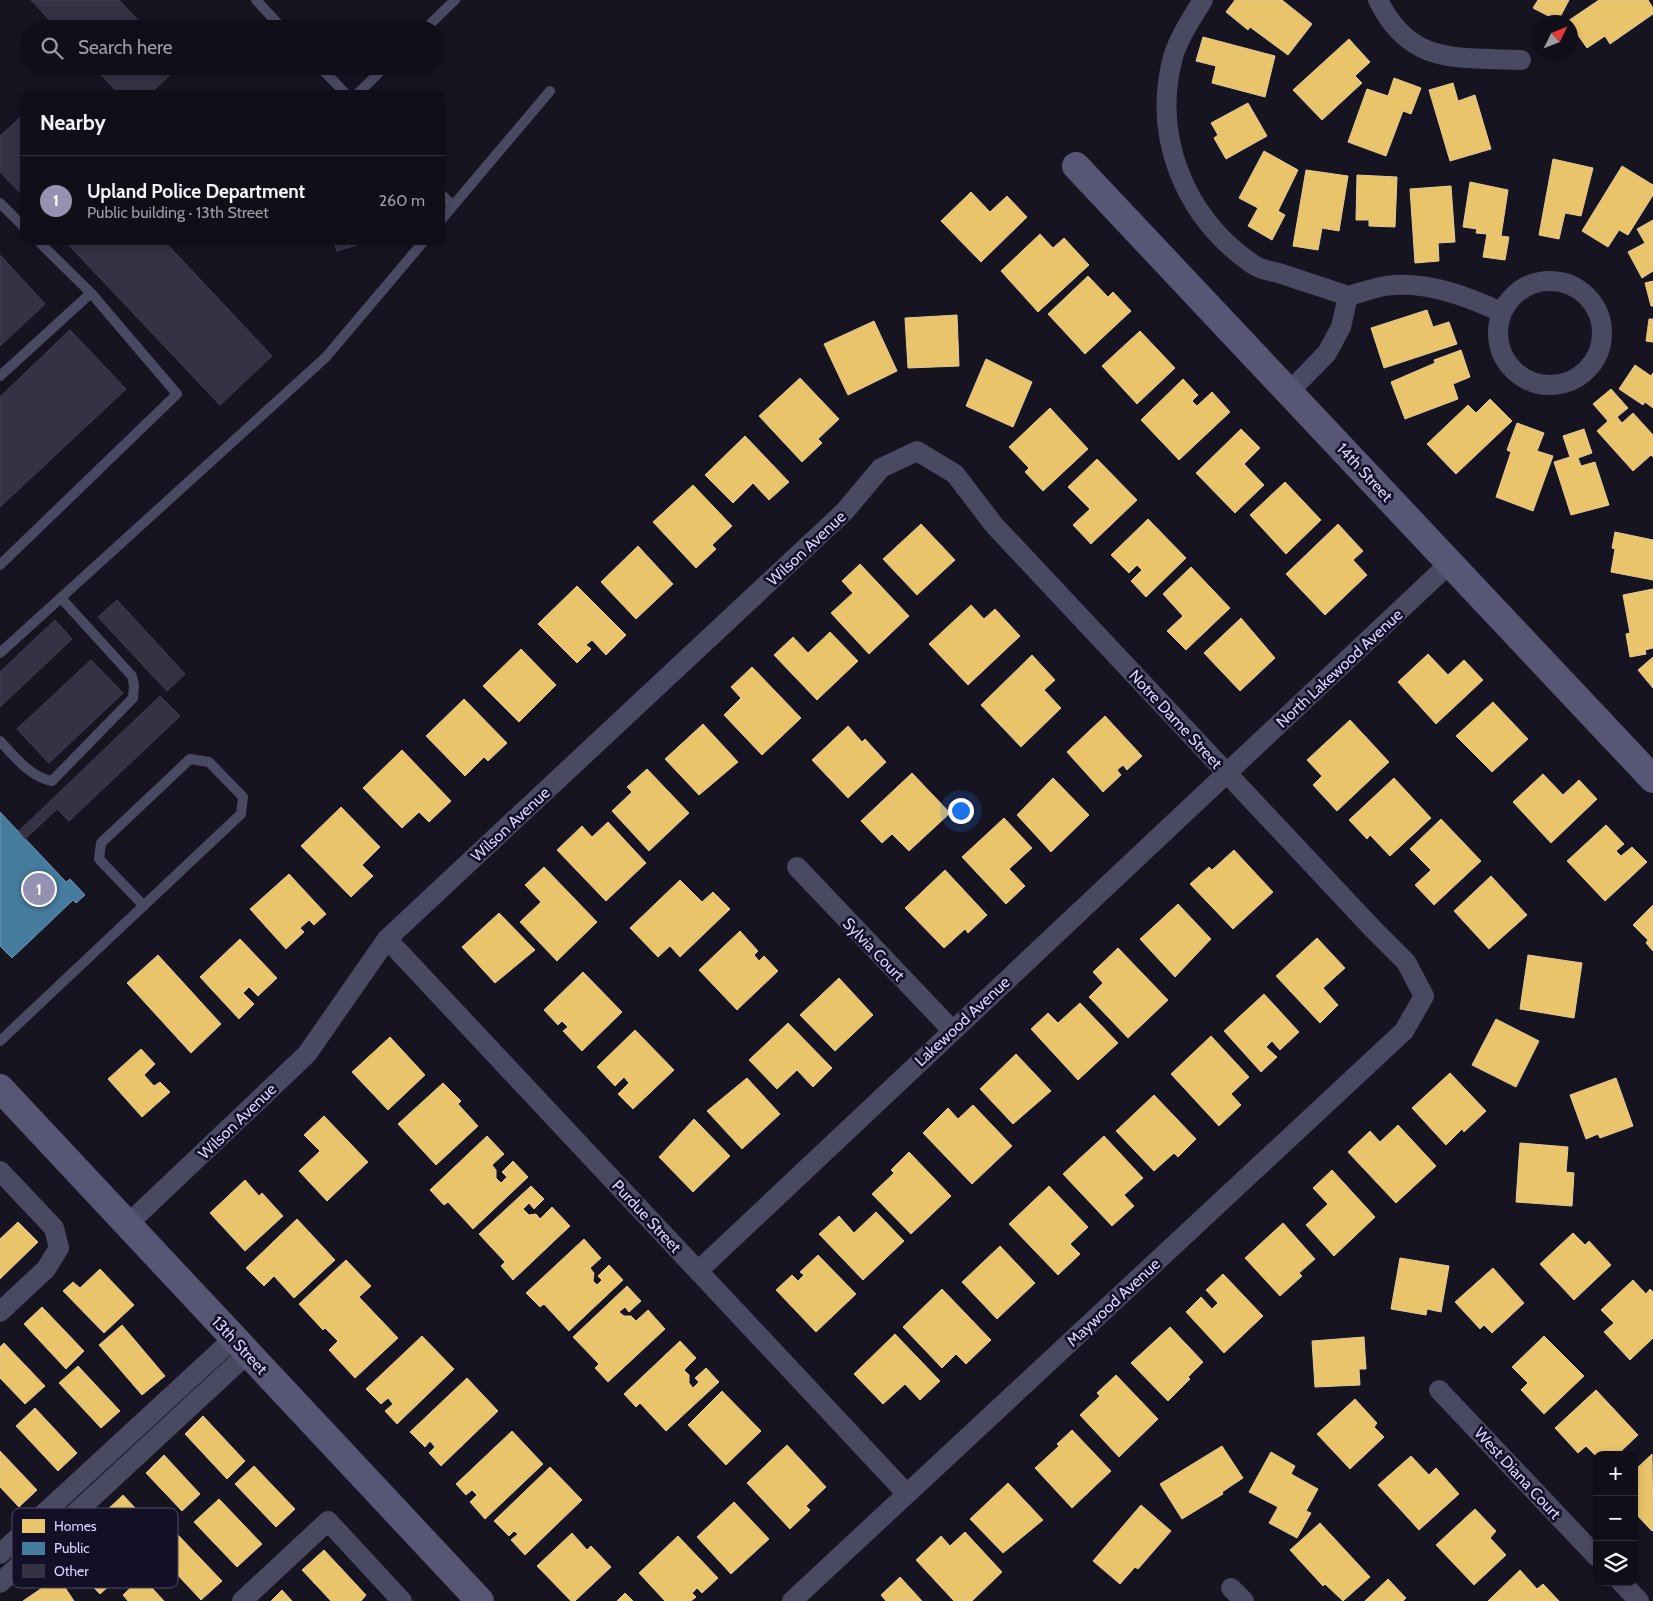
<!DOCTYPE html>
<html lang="en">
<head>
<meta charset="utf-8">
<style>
	:root { --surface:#100f19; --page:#191822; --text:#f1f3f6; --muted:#9c9ca2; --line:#302f38; --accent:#9591b1 }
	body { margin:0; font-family:Cabin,sans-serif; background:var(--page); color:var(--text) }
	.controls { position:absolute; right:15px; bottom:15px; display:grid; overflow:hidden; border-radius:10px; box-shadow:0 2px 8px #0003 }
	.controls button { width:45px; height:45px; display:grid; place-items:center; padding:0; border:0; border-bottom:1px solid var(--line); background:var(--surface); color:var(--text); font:25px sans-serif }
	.compass { position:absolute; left:1533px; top:15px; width:45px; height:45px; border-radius:50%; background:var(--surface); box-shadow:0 2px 8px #0003; rotate:47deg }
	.you { position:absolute; left:960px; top:810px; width:18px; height:18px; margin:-12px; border:4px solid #fff; border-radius:50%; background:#1a73e8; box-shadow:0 0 0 8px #1a73e833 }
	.badge { display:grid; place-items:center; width:32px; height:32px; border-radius:50%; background:var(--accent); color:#fff; font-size:16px; font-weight:700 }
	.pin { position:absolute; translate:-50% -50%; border:2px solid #fff; box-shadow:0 1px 5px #0006 }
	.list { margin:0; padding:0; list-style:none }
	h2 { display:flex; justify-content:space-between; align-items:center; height:65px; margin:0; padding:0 20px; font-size:21px }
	h2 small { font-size:16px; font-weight:400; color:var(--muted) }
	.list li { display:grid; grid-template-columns:32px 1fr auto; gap:15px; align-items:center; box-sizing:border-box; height:90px; padding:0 20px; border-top:1px solid var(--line) }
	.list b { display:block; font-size:19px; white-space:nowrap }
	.list p { margin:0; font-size:16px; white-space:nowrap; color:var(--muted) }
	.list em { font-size:16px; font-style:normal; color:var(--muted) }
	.icon { flex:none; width:28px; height:28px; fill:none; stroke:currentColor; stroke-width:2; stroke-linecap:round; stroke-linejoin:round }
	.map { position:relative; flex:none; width:1653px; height:1601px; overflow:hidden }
	.search { position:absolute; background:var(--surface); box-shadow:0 2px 8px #0003; left:20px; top:20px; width:425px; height:55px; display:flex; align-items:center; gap:12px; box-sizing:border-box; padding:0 18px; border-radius:28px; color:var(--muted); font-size:19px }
	.panel { position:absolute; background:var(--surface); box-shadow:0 2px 8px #0003; left:20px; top:90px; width:425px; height:155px; border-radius:10px }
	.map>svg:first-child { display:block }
	.homes { fill:#e9c46a; stroke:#e4c997 }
	.public { fill:#457b9d; stroke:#7196ba }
	.building { fill:#343243; stroke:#433f54 }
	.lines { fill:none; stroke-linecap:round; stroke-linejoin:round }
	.lane { stroke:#4a4962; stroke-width:10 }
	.street { stroke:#4a4962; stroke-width:20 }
	.secondary { stroke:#575674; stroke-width:28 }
	.labels { text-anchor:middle; stroke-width:5; stroke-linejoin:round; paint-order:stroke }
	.street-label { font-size:16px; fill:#d9d4ff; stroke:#130f26 }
	.key { fill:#130f26; stroke:#4e4a67; stroke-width:1 }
	.key-label { font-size:14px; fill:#d9d4ff }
</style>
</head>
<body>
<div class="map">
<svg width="1653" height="1601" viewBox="0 0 1653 1601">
	<rect width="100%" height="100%" fill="#161421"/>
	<path class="homes" d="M1235 0H1282L1312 24 1288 55 1250 27 1248 30 1226 12Z
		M1538 0H1569L1558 21 1533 8Z
		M1599 0H1648L1653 8V14L1610 44 1605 36 1587 48 1568 21Z
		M1203 37 1275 56 1265 97 1212 83 1216 66 1196 61Z
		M1349 39 1370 62 1355 76 1362 83 1322 120 1293 90Z
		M1394 78 1421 88 1411 114 1403 111 1386 156 1348 142 1367 89 1388 96Z
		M1453 83 1458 101 1475 95 1491 149 1450 161 1429 90Z
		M1248 103 1267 136 1226 159 1214 138 1218 135 1211 123Z
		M1264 151 1298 170 1278 211 1285 215 1272 240 1248 226 1258 208 1239 198Z
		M1553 159 1593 168 1581 216 1565 213 1559 239 1539 235Z
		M1622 166 1653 185V195L1628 235 1619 230 1608 247 1582 231Z
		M1306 170 1348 176 1339 231 1322 228 1318 250 1293 246Z
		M1357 175 1397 177 1395 227 1369 226V220H1356Z
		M1470 182 1508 190 1501 236 1509 237 1505 260 1483 257 1487 234 1476 233 1477 229 1463 227Z
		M1451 186 1455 242 1438 243 1439 261 1415 263 1410 189Z
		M971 192 990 212 1007 196 1027 217 981 262 941 221Z
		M1653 220V271L1642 278 1628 252 1645 243 1637 229Z
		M1040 234 1053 248 1064 238 1089 265 1038 312 1001 271Z
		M1088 276 1108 297 1113 292 1131 311 1085 354 1048 314Z
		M1653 281V306H1651L1645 283Z
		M1427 310 1433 327 1449 322 1457 344 1384 368 1371 328Z
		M957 315 959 366 908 368 905 318Z
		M1649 319H1653V342L1646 341Z
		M874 321 897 371 848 395 824 344Z
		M1140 331 1175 368 1137 404 1102 366Z
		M1461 350 1470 377 1453 384 1458 399 1405 419 1391 382 1435 363 1434 360Z
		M986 359 1032 382 1013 427 966 406Z
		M1635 365 1651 376 1653 373V408L1645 402 1643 405 1619 389Z
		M800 378 839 419 818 439 822 443 802 462 759 416Z
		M1183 379 1198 395 1192 401 1197 406 1212 392 1230 412 1179 460 1141 420Z
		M1611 389 1628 408 1617 417 1622 423 1633 413 1653 435V457L1651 455 1633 471 1597 431 1608 421 1593 404Z
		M1490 399 1512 421 1456 474 1427 444 1468 405 1476 413Z
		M1050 408 1088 449 1043 491 1025 472 1029 468 1009 447Z
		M1517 423 1544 433 1537 451 1553 456 1533 511 1496 497 1511 452 1507 450Z
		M1241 429 1260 448 1244 464 1264 485 1235 513 1196 473Z
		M1584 429 1592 453 1578 458 1581 466 1595 462 1609 505 1571 515 1554 462 1570 457 1563 436Z
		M745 436 789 482 769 500 753 483 733 503 705 475Z
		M1097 459 1137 500 1091 544 1073 525 1090 509 1068 487Z
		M1285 482 1321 520 1286 554 1250 515Z
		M693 485 732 526 712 545 716 549 696 568 653 522Z
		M1148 519 1186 558 1146 597 1131 581 1142 570 1137 565 1129 573 1111 555Z
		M921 524 955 560 917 595 883 559Z
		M1338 524 1363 551 1353 560 1367 575 1325 615 1286 574Z
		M1615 532 1653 540V580L1611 572 1615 549 1612 548Z
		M638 546 673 584 636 619 601 582Z
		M860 564 909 616 869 654 831 613 853 593 842 581Z
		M1191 567 1230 608 1186 650 1167 631 1183 616 1163 594Z
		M577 586 626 635 606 655 592 640 586 645 591 649 577 663 538 624Z
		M1653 589V648L1645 650 1646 654 1630 657 1626 634 1630 633 1623 595Z
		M971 605 984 619 995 609 1020 636 968 685 929 644Z
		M1241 618 1275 658 1240 691 1204 653Z
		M830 632 858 661 817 700 774 655 793 637 808 653Z
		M521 649 556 685 519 722 483 686Z
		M1428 654 1448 675 1464 660 1483 680 1436 724 1398 682Z
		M1032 655 1055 680 1044 690 1061 708 1021 747 981 705Z
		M1653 657V688L1638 670Z
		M752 667 801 718 762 755 724 715 741 698 731 687Z
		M464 699 507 743 488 761 484 757 465 776 426 736Z
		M1493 702 1528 739 1492 772 1456 736Z
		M1105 716 1142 756 1127 770 1123 765 1117 770 1121 775 1103 792 1067 752Z
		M1350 720 1389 762 1337 811 1313 785 1322 776 1307 760Z
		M703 724 738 762 699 795 665 759Z
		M848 726 862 742 865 739 886 762 848 798 812 760Z
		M402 750 451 801 429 822 419 812 402 828 363 788Z
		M647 769 689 813 649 851 612 811 632 792 627 787Z
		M912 773 950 813 909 851 892 834 882 843 861 821Z
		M1543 774 1563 795 1579 780 1597 799 1551 843 1513 802Z
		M1053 778 1089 815 1051 852 1017 815Z
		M1394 778 1431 818 1390 856 1370 835 1367 839 1349 820Z
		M341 807 380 847 362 865 373 876 351 897 301 846Z
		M1004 818 1032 848 1009 869 1025 886 1006 904 962 857Z
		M1441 819 1481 861 1434 905 1415 885 1431 870 1410 849Z
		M608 822 646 863 606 901 557 850 582 826 592 837Z
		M1606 825 1624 844 1616 851 1621 856 1632 847 1647 862 1605 901 1567 861Z
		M1234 850 1273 892 1233 929 1190 884 1209 867 1212 870Z
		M544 867 597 922 557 961 520 922 541 902 525 885Z
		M945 870 987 915 968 933 965 929 944 948 905 908Z
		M289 874 326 914 314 925 309 920 300 928 304 932 286 949 250 909Z
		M1491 876 1527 915 1489 949 1454 911Z
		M680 880 702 902 713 892 730 909 680 957 670 946 658 957 630 928Z
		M1178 904 1211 939 1175 977 1140 939Z
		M1653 905V951L1646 943 1648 940 1633 925Z
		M499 913 535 950 495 983 462 947Z
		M740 931 758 951 754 955 759 961 764 956 778 971 737 1010 699 970Z
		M1317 938 1345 968 1323 988 1338 1005 1320 1023 1276 976Z
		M240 939 277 978 258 996 249 987 243 993 254 1004 239 1019 200 977Z
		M1118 948 1168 1000 1128 1038 1089 997 1103 983 1093 972Z
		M158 955 221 1024 191 1053 127 983Z
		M1528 955 1582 963 1574 1018 1520 1009Z
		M583 972 622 1012 582 1051 563 1031 568 1027 562 1021 558 1025 544 1010Z
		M839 978 873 1015 835 1051 800 1015Z
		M1264 994 1299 1032 1280 1050 1272 1041 1266 1047 1277 1057 1261 1072 1224 1031Z
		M1080 1003 1118 1043 1078 1080 1031 1029 1048 1013 1058 1023Z
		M1496 1019 1539 1041 1516 1087 1472 1065Z
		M788 1023 832 1068 813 1087 797 1070 777 1089 749 1060Z
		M635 1030 674 1070 633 1109 618 1094 629 1083 624 1077 615 1086 597 1067Z
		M1211 1036 1249 1077 1231 1094 1241 1105 1219 1126 1171 1074Z
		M390 1037 425 1075 388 1110 352 1072Z
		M141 1049 155 1064 144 1075 154 1086 160 1082 170 1092 142 1117 108 1079Z
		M1016 1054 1051 1091 1013 1124 980 1089Z
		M1450 1073 1486 1111 1464 1132 1462 1129 1446 1145 1412 1108Z
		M747 1078 780 1114 742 1149 707 1111Z
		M1616 1078 1633 1126 1600 1138 1598 1134 1586 1139 1570 1095Z
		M443 1083 461 1101 458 1104 478 1126 436 1165 398 1124Z
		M1154 1095 1196 1139 1178 1157 1174 1153 1154 1171 1116 1131Z
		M973 1105 1012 1146 972 1184 923 1133 948 1108 958 1119Z
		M324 1116 368 1162 327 1201 299 1171 320 1151 304 1135Z
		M694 1119 730 1156 693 1192 659 1157Z
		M1398 1125 1436 1166 1396 1203 1348 1152 1370 1131 1380 1142Z
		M487 1136 504 1154 492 1165 496 1170V1178L501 1183 507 1177 502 1172 513 1161 528 1177 473 1229 448 1202 444 1205 430 1190Z
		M1104 1136 1143 1178 1124 1195 1134 1206 1112 1226 1063 1174Z
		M1520 1143 1568 1147 1566 1172 1574 1173 1572 1206 1516 1202Z
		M909 1152 951 1196 911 1234 872 1194 894 1173 891 1170Z
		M1332 1170 1375 1217 1334 1256 1306 1225 1328 1204 1313 1188Z
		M245 1180 259 1196 262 1193 283 1216 245 1251 210 1213Z
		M531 1186 544 1199 534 1209 529 1203 523 1209 529 1215 536 1214 540 1219 552 1207 570 1226 513 1280 501 1266 505 1262 479 1234Z
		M1049 1186 1088 1227 1070 1244 1080 1254 1058 1275 1009 1224Z
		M876 1212 904 1241 863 1280 819 1234 839 1216 854 1233Z
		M297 1219 335 1260 294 1298 274 1276 264 1286 246 1268Z
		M18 1222 38 1242 0 1279V1239Z
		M1283 1223 1315 1259 1299 1273 1302 1276 1280 1296 1245 1258Z
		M1573 1233 1585 1245 1589 1241 1611 1265 1574 1300 1540 1264Z
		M584 1239 601 1258 590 1268 594 1273 593 1281 597 1285 602 1280 598 1276 609 1265 623 1280 569 1331 544 1304 540 1307 526 1293Z
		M1000 1246 1035 1283 997 1319 962 1282Z
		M818 1255 856 1294 816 1332 776 1290 792 1275 798 1281 804 1275 800 1272Z
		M1400 1258 1449 1266 1441 1312 1427 1309 1426 1315 1391 1309Z
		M346 1260 371 1286 359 1297 398 1338 355 1378 329 1350 338 1341 325 1328 323 1330 299 1304Z
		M1493 1268 1524 1303 1492 1333 1484 1325 1480 1329 1455 1302Z
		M100 1269 134 1305 104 1333 63 1291 73 1282 80 1288Z
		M1223 1274 1263 1316 1224 1353 1186 1312 1201 1297 1212 1309 1218 1303 1206 1290Z
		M1633 1280 1646 1294 1650 1289 1653 1292V1338L1630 1360 1604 1332 1614 1323 1601 1310Z
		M627 1286 641 1301 629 1312 625 1307 619 1312 624 1316H631L636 1321 648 1310 665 1329 608 1382 595 1368 599 1364 573 1337Z
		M942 1289 991 1340 966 1364 956 1354 942 1368 903 1327Z
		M42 1307 84 1351 66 1369 24 1324Z
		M122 1325 165 1376 142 1395 99 1345Z
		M1170 1327 1203 1362 1188 1377 1190 1379 1168 1401 1131 1363Z
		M895 1334 940 1381 920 1400 905 1384 883 1404 854 1374Z
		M422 1336 454 1369 397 1424 385 1411 393 1404 388 1398 381 1404 366 1389Z
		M1544 1336 1584 1376 1544 1414 1521 1390 1528 1383 1512 1367Z
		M1364 1337 1366 1369H1359L1360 1385 1315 1387 1312 1341Z
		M680 1341 696 1358 684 1370 689 1375V1383L693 1388 699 1382 695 1378 706 1368 719 1382 666 1431 640 1403 636 1407 624 1394Z
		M4 1343 45 1386 25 1404 0 1378V1347Z
		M78 1366 120 1411 101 1428 59 1383Z
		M1116 1375 1158 1419 1119 1457 1080 1415 1100 1396 1097 1393Z
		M467 1378 498 1411 441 1466 429 1453 435 1447 430 1441 425 1447 410 1432Z
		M1596 1390 1638 1435 1617 1455H1597V1457L1586 1446 1578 1453 1555 1428Z
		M722 1391 761 1431 726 1465 688 1425Z
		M1355 1399 1377 1423 1374 1427 1384 1437 1350 1469 1317 1434Z
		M35 1408 77 1453 58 1471 16 1426Z
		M203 1416 245 1461 227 1479 185 1434Z
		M1072 1430 1111 1471 1072 1508 1035 1468 1059 1446 1057 1444Z
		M512 1431 543 1464 485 1519 470 1502 477 1495 472 1490 466 1495 456 1484Z
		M787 1445 826 1487 806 1506 810 1510 790 1529 747 1483Z
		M1222 1446 1243 1478 1222 1492 1223 1494 1182 1519 1160 1484Z
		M0 1451 37 1490 19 1507 0 1487Z
		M1271 1452 1295 1466 1291 1474 1318 1489 1306 1511 1311 1513 1297 1538 1269 1523 1278 1507 1249 1492Z
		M1652 1454 1653 1530 1652 1531 1634 1512V1471Z
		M164 1455 200 1494 182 1511 146 1473Z
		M1411 1456 1429 1475 1436 1468 1459 1494 1419 1530 1378 1485Z
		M254 1466 295 1509 276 1527 235 1484Z
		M550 1467 582 1500 525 1555 511 1540 518 1534 514 1531 509 1536 494 1521Z
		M1008 1483 1043 1520 1003 1553 970 1519Z
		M123 1495 165 1540 146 1557 104 1513Z
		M219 1499 262 1544 237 1567 194 1522Z
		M734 1502 769 1539 731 1574 697 1537Z
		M1141 1505 1171 1531 1138 1569 1135 1567 1120 1584 1093 1561Z
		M1475 1509 1496 1531 1490 1538 1506 1555 1474 1585 1436 1545Z
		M1320 1523 1370 1577 1343 1601 1325 1584 1323 1586 1290 1550Z
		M965 1532 1002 1572 972 1601H954L916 1560 941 1536 950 1546Z
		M572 1533 587 1550 591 1546 611 1567 575 1601H571L537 1566Z
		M178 1535 222 1581 201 1600 158 1554Z
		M678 1536 718 1578 702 1593 697 1588 692 1593 696 1597 691 1601H665L639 1573Z
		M81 1537 119 1577 100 1594 62 1554Z
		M324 1550 366 1595 361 1601H331L302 1570Z
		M1520 1570 1537 1589 1543 1584 1559 1601H1488Z
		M58 1577 74 1601H23Z
		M142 1577 164 1601H128L123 1595Z
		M900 1577 922 1601H886L881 1595Z
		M1388 1579 1406 1598 1403 1601H1365Z
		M282 1590 292 1601H271Z
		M625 1593 633 1601H617Z"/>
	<path class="public" d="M0 812 66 882 70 879 85 895 76 903 73 900 12 958 0 946Z"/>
	<path class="building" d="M31 0H119L146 29H58Z
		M93 66H179L150 94H119Z
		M24 114V197L0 172V136Z
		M65 241H164L272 356 220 405Z
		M334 241H369L337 251Z
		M0 255 45 304 0 346Z
		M70 330 126 389 0 507V397Z
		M117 600 185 674 167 691 98 617Z
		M55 620 72 639 0 707V672Z
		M91 660 123 693 49 763 17 729Z
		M160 696 180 716 69 821 57 809 25 839 19 831Z"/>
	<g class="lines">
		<path class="lane" d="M256 0 283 29
			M425 29 455 0
			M319 66 346 94
			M357 94 386 66
			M441 194 453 206
			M0 203 24 227
			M441 220 550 91
			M0 376 91 293
			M0 565 177 394 91 293 38 241
			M0 653 326 357 424 241
			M0 741C15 757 30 777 52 781L133 698 134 685 132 676 61 598
			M0 1041 241 814 243 797 209 762 190 759 101 843 99 859 144 906"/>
		<path class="street" d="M1203 0C1192 18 1179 37 1173 57 1152 136 1184 216 1251 263 1258 269 1270 271 1279 273 1302 281 1325 288 1348 296
			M1378 0C1410 66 1457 57 1521 60
			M1498 333a52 52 0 1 1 104 0a52 52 0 1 1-104 0Z
			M1348 296C1360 293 1373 288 1385 286 1425 280 1466 296 1501 312
			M1290 391 1327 353 1341 327 1348 296
			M797 867 952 1030
			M387 939 907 1494
			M0 1171 54 1228 59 1248 46 1269 0 1312
			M128 1224 307 1054 387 939 845 511 881 468 917 451 955 474 994 525 1373 929 1406 962 1424 996 1404 1031 792 1601
			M698 1271 1450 563
			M1439 1390 1597 1557
			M0 1554 233 1339
			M1621 1582 1639 1601
			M0 1583 247 1354
			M1231 1588 1244 1601
			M242 1601 328 1521 402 1601"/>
		<path class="secondary" d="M1076 166 1653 779
			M0 1088 480 1601"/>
	</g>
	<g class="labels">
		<g class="street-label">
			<text transform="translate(1365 472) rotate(47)" y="6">14th Street</text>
			<text transform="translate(806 548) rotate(-43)" y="6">Wilson Avenue</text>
			<text transform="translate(1339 668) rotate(-43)" y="6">North Lakewood Avenue</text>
			<text transform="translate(1176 719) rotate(47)" y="6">Notre Dame Street</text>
			<text transform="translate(510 824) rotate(-43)" y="6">Wilson Avenue</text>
			<text transform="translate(874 949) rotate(46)" y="6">Sylvia Court</text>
			<text transform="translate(962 1021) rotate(-43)" y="6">Lakewood Avenue</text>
			<text transform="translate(237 1121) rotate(-44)" y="6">Wilson Avenue</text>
			<text transform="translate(647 1216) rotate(47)" y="6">Purdue Street</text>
			<text transform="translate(1113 1302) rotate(-43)" y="6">Maywood Avenue</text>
			<text transform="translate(240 1345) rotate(47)" y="6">13th Street</text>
			<text transform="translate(1518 1473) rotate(47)" y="6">West Diana Court</text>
		</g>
	</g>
	<rect x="12" y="1508" width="166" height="80" rx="8" class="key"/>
	<rect x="22" y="1519" width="23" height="14" fill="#e9c46a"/>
	<rect x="22" y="1542" width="23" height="13" fill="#457b9d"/>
	<rect x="22" y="1564" width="23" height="14" fill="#343243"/>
	<g class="key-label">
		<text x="54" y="1531">Homes</text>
		<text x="54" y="1553">Public</text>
		<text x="54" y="1576">Other</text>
	</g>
</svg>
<div class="controls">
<button>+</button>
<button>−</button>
<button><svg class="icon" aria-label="layers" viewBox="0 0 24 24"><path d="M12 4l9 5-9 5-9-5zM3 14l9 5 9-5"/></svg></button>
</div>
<svg class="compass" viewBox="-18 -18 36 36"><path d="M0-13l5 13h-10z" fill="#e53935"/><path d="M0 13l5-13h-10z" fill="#9c9ca2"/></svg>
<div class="you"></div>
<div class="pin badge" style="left:39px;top:889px">1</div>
<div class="search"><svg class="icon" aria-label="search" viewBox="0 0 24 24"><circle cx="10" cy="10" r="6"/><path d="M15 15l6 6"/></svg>Search here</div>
<section class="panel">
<h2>Nearby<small></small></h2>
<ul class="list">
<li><span class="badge">1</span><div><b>Upland Police Department</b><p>Public building · 13th Street</p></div><em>260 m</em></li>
</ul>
</section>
</div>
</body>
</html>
